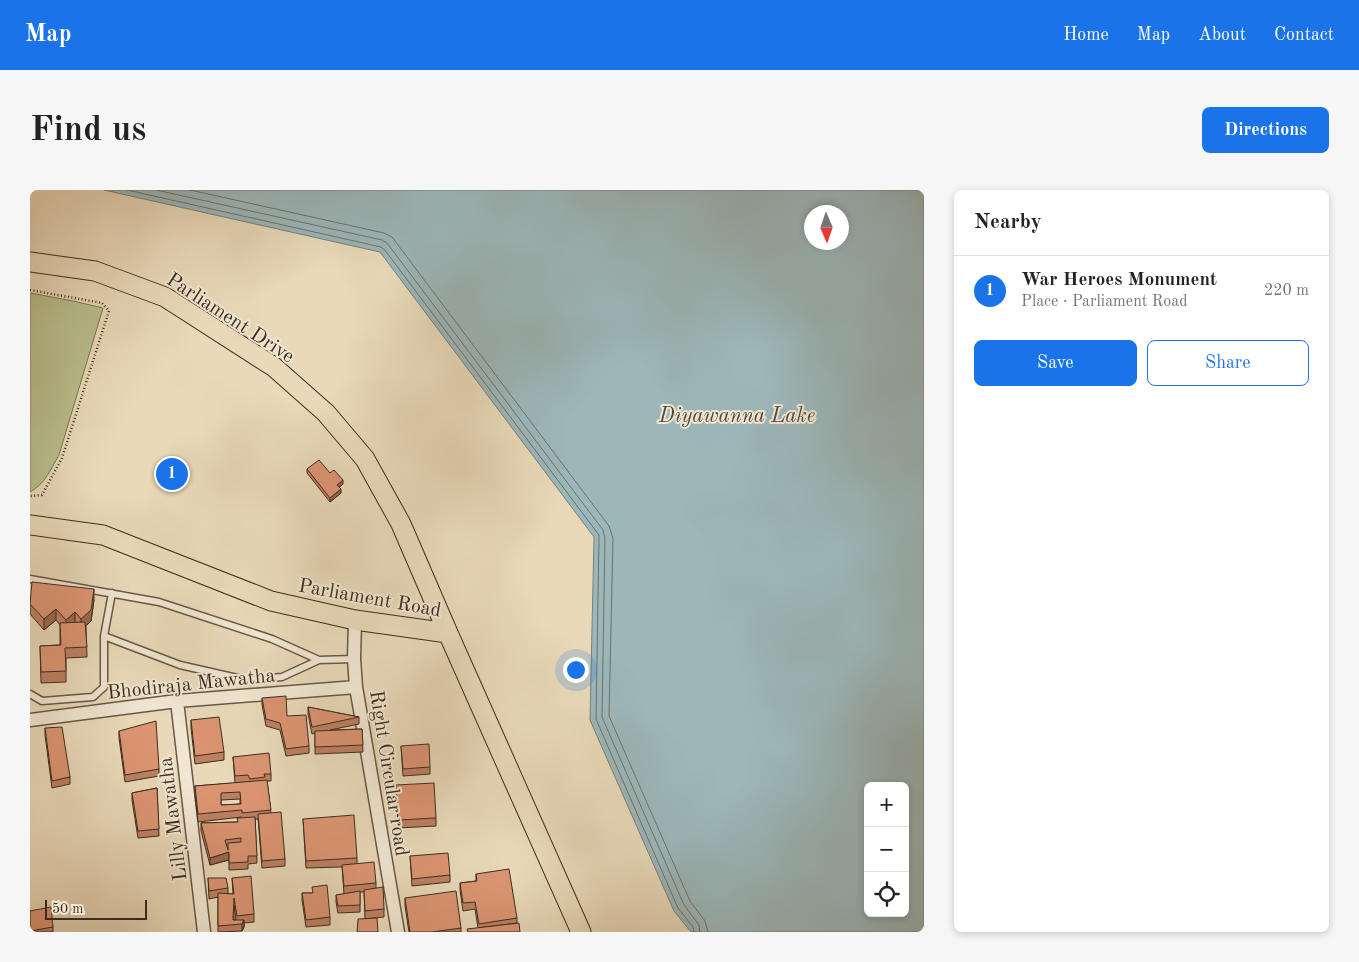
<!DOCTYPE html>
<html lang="en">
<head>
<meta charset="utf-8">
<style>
	:root { --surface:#fff; --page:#f6f6f6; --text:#222; --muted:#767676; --line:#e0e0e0; --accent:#1a73e8 }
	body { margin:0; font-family:"Old Standard TT",serif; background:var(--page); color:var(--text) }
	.controls { position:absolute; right:15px; bottom:15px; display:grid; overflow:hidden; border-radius:8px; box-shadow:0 2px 8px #0003 }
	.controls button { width:45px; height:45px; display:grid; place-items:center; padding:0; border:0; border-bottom:1px solid var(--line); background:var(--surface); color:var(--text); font:25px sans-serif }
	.compass { position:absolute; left:774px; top:15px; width:45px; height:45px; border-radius:50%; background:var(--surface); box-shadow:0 2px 8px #0003; rotate:178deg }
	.scale { position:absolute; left:15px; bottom:12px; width:102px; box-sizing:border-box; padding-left:5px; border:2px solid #3d2d1f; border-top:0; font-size:14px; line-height:18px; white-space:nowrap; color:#3d2d1f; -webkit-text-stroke:4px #f1e6d2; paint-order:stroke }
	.you { position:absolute; left:545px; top:479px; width:18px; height:18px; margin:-12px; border:4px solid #fff; border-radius:50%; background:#1a73e8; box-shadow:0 0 0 8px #1a73e833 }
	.badge { display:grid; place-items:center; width:32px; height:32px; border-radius:50%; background:var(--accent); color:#fff; font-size:16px; font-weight:700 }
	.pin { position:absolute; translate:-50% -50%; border:2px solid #fff; box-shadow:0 1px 5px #0006 }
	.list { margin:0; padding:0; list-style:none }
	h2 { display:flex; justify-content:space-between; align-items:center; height:65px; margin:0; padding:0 20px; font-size:21px }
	h2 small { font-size:16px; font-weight:400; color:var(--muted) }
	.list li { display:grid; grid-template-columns:32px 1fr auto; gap:15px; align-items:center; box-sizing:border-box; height:70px; padding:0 20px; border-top:1px solid var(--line) }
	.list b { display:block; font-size:19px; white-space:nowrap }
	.list p { margin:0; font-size:16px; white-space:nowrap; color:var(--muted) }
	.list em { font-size:16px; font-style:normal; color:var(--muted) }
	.actions { display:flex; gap:10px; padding:15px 20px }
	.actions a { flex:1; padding:11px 0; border:1px solid var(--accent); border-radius:8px; text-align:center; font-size:18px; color:var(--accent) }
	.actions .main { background:var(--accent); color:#fff }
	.icon { flex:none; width:28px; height:28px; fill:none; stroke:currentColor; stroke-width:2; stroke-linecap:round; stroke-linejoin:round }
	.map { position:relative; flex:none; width:894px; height:742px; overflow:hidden; border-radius:8px }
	header { display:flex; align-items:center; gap:30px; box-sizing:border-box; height:70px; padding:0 25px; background:var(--accent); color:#fff }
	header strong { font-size:24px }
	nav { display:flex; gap:28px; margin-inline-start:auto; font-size:18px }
	.intro { display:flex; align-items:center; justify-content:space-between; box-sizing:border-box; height:120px; padding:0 30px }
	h1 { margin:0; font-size:35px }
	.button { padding:12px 22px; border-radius:8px; background:var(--accent); color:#fff; font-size:18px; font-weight:700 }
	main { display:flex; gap:30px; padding:0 30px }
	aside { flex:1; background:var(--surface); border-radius:8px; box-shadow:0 2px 8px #0003 }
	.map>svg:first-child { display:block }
	.green { fill:#b9be8d; stroke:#7b7656 }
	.water { fill:#9cb7ba; stroke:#76807c; fill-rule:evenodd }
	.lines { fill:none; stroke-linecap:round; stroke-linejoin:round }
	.shore { stroke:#6c726c; stroke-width:1 }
	.service-casing { stroke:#685846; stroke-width:9 }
	.minor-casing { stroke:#685846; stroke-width:15 }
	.primary-casing { stroke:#3d2d1f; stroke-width:21 }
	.path { stroke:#3d2d1f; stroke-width:2.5; stroke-dasharray:1 2.5; stroke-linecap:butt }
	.service { stroke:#f1e6d2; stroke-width:6 }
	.minor { stroke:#f1e6d2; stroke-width:12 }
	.primary { stroke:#e9d9b9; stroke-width:19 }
	.wall { fill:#bd8063; stroke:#3d2d1f; fill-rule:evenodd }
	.shaded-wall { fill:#9a6850; stroke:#3d2d1f }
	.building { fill:#dc9573; stroke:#3d2d1f; fill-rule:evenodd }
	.labels { text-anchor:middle; stroke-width:4; stroke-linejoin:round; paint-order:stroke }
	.street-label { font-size:20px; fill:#3d2d1f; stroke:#f1e6d2 }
	.water-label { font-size:21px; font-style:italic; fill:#50493e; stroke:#f1e6d2 }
</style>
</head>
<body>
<header>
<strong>Map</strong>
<nav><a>Home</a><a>Map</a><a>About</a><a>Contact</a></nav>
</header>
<div class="intro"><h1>Find us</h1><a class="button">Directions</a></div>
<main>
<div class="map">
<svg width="894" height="742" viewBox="0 0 894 742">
	<rect width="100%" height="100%" fill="#e9d9b9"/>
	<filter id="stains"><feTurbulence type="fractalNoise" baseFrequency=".004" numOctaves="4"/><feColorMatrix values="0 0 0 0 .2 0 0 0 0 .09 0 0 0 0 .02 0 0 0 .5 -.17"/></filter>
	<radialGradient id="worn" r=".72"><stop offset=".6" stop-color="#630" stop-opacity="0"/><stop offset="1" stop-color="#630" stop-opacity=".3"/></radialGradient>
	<path class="green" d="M0 103 43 111 73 118 29 265C21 279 15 294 0 302Z"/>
	<path class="water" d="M74 0H894V742H661L644 721 560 530 564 347 350 62ZM782 22H812V52H782ZM838 596H875V723H838Z"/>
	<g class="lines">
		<path class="shore" d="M97 0 351 57 354 59 569 345 566 529 648 718 663 737 664 742
			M126 0 352 50 357 53 573 340 575 348 572 527 654 715 669 735 670 742
			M160 0 354 43 362 47 579 336 583 348 579 526 660 711 675 731 678 742"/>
		<g class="service-casing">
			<path id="service" d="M0 389 129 412 242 449 289 470 324 469
				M82 403 74 446 150 475 216 490 252 487 289 470
				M0 504 12 511 63 507 74 497V446"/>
		</g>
		<g class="minor-casing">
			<path id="minor" d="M325 430 324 469 326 497 368 742
				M147 511 174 742
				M0 530 147 511 326 497"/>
		</g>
		<g class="primary-casing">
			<path id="primary" d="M0 72 65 81 135 107 244 177 296 223 335 269 371 334 418 443 551 742
				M0 335 73 345 241 411 325 430 418 443"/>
		</g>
		<path class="path" d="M0 100 72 113 79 121 32 268 12 305 0 306"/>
		<use href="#service" class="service"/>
		<use href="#minor" class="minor"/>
		<use href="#primary" class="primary"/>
	</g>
	<path class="wall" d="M277 279 300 283 313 294 309 297 311 303 300 312 277 283Z
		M0 410H64L61 431 56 436 57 467 36 468V492L11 493 10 456 30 455V435L26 430 14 440 0 424Z
		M232 508 257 526 279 556V563L256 566 250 540 236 536 232 515Z
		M278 517 329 527V534L300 540 332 539 333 562 285 564V543L282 544 278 524Z
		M161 530 194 562V570L165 574 161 538Z
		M15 538 40 587V594L22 598 15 545Z
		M89 541 129 579V586L95 592 89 548Z
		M371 556 400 577V584L373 586Z
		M203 567 241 584V591H237L241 623 255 669V676L232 678 228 629H225L227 673 218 674V679L199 680V670L180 675 171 641V633L207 632 212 627 168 632 165 604V596L205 593ZM210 609V614L191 615V610Z
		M366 595 406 628V636L368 638Z
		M127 598 129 646 108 648 102 610V603Z
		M273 629 327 668V674L346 693V698L354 719V727L335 729 334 702H330V722L308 723 306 712V705L314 704 312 677 276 678Z
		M380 666 420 685V692L382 696Z
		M446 684 487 728V733L448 738 445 719 433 721 430 700V693L446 691Z
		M178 688 198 698V704H203L202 688 224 724V732L214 733V737L212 741 188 742V707L179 709ZM204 715 206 730H204Z
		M272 703H283L300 727V735L276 737 272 710Z
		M375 708 431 738V742H379L375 716Z
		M0 721 23 737V742H0Z"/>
	<path class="shaded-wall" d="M313 290V294L307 299V295Z
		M311 299V303L300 312V308Z
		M64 399V410L61 431 51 440V429Z
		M26 419V430L14 440V429Z
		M45 422V433L36 441V430Z
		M199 662V670L180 675V668Z
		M214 730V737L212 741V734Z"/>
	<path class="building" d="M289 270 300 283 304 280 313 290 307 295 311 299 300 308 277 279Z
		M2 392 64 399 61 420 51 429 45 422 36 430 26 419 14 429 0 414Z
		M55 432 57 457 35 458 36 481 11 482 10 456 31 455 30 433Z
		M256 506 257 526 276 525 279 556 256 559 250 533 236 529 232 508Z
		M278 517 329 527 282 537Z
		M189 527 194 562 165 566 161 530Z
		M126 531 129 579 95 585 89 541Z
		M32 537 40 587 22 591 15 538Z
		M332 539 333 555 285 557V541Z
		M399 554 400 577 373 579 371 556Z
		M239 563 241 584H234L235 587 220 589 218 585 205 586 203 567Z
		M237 590 241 620 212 623V620L168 624 165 596ZM210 602 211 614 191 615V603Z
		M404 593 406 628 368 630 366 595Z
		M127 598 129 639 108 641 102 603Z
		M251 622 255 669 232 671 228 624Z
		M324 625 327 668 276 671 273 629Z
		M225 627 227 666H218V672L199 673V662L180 668 171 633 208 632 207 628ZM211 648V652L198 653V660L195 650Z
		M418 663 420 685 382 689 380 666Z
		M344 672 346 693 314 696 312 675Z
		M479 679 487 728 449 734 445 712 433 713 430 693 447 691 446 684Z
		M221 686 224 724 207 726 204 708 203 730H214L212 734 188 736V703L204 704 202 688Z
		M178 688H196L198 698 179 701Z
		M297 695 300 727 276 730 272 703H283L282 697Z
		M353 697 354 719 335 721 334 700Z
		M330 701V715L308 716 306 705Z
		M426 701 431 738 402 742H380L375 708Z
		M21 717 23 737 0 741V721Z
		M347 728 348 742H327L328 729Z
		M489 733 490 742H438L437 739Z"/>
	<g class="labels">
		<g class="street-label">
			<text transform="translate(201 127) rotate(33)" y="7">Parliament Drive</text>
			<text transform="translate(340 407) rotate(10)" y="7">Parliament Road</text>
			<text transform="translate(161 493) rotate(-6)" y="7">Bhodiraja Mawatha</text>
			<text transform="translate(360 583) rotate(81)" y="7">Right Circular road</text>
			<text transform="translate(142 629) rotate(-97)" y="7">Lilly Mawatha</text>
		</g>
		<g class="water-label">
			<text x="707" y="232">Diyawanna Lake</text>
		</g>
	</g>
	<rect width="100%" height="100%" filter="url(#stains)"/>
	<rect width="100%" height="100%" fill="url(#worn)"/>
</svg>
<div class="controls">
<button>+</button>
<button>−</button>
<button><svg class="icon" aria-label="locate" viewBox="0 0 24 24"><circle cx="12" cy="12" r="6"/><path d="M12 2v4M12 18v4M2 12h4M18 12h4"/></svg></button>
</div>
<svg class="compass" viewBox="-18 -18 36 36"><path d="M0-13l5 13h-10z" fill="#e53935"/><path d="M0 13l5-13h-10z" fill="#767676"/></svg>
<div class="scale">50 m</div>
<div class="you"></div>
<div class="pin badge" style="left:142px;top:284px">1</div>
</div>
<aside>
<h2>Nearby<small></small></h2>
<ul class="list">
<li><span class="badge">1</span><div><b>War Heroes Monument</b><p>Place · Parliament Road</p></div><em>220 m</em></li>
</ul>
<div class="actions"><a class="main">Save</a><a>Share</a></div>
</aside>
</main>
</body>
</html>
